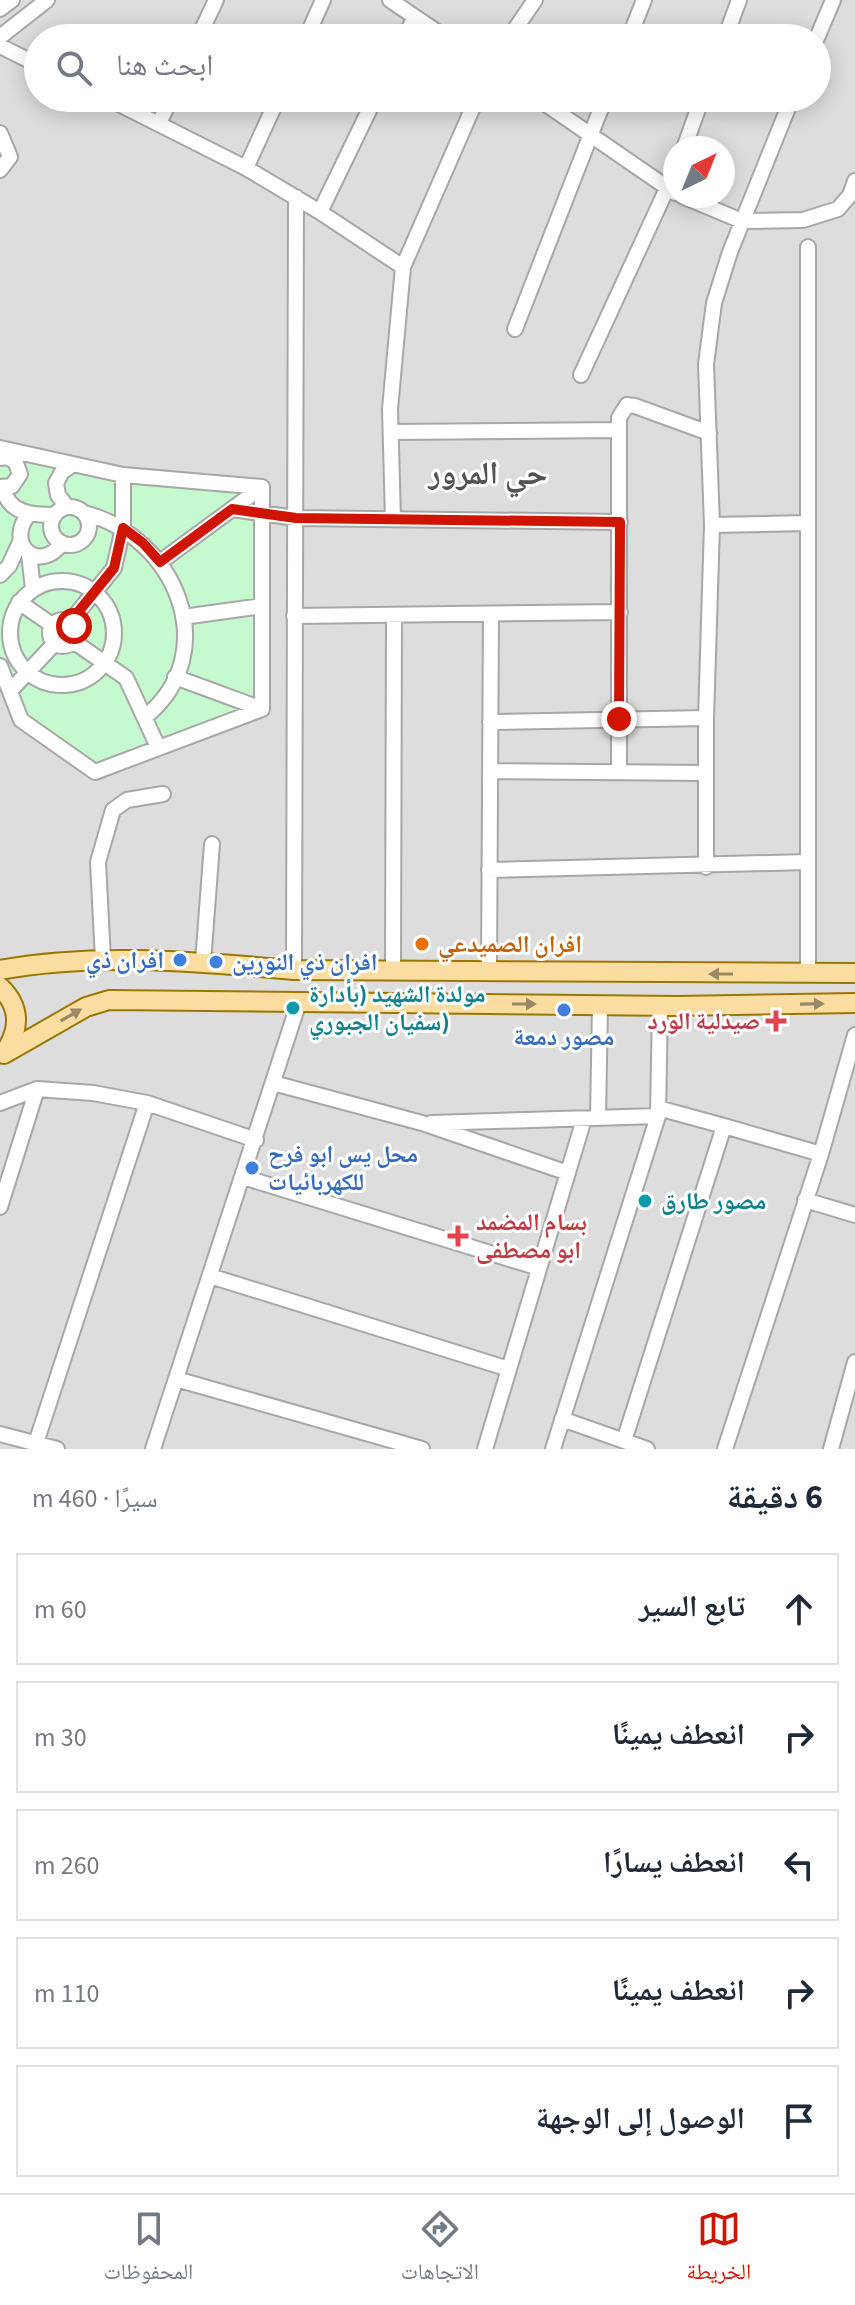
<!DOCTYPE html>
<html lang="ar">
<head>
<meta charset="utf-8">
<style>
	:root { --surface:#fff; --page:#f2f2f3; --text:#1f2937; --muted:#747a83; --line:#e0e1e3; --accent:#cf1501 }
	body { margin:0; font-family:"Source Sans 3","Noto Naskh Arabic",sans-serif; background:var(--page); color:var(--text); direction:rtl }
	.compass { position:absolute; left:663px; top:136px; width:72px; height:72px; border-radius:50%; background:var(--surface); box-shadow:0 4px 20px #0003; rotate:43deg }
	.stop { position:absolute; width:24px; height:24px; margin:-18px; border:6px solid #cf1501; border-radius:50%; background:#fff }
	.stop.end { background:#cf1501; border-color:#fff; box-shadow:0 2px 8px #0008 }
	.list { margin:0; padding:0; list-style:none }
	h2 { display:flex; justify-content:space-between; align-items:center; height:104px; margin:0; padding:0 32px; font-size:34px }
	h2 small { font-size:26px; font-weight:400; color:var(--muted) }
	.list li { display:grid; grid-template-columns:52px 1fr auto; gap:24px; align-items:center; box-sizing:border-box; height:112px; margin:0 16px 16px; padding:0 16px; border:2px solid var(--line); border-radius:0px }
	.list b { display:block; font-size:30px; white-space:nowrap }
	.list em { font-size:26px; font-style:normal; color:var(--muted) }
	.icon { flex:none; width:44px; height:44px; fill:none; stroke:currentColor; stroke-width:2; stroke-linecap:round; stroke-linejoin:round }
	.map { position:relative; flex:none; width:855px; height:1449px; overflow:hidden; direction:ltr }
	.search { position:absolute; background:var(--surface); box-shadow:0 4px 20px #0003; left:24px; right:24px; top:24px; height:88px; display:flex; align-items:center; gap:20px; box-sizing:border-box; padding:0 28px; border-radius:44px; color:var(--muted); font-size:30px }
	.sheet { height:744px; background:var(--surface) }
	nav { display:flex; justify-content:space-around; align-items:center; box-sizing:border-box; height:112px; border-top:2px solid var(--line); background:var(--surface); font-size:22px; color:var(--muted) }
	nav a { display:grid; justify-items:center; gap:4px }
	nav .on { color:var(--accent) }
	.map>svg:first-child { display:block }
	.residential { fill:#dedddd; fill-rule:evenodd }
	.park { fill:#c5f9ce }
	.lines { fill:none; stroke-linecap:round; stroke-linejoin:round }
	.minor-casing { stroke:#a7a7a7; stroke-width:18 }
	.major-casing { stroke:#9b7701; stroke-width:22 }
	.minor { stroke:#fff; stroke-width:14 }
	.major { stroke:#fbdda1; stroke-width:18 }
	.oneway { fill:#988867 }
	.route { stroke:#cf1501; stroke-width:10 }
	.food-dot { fill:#e8710a; stroke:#fff; stroke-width:3 }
	.shop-dot { fill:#3f7fe0; stroke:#fff; stroke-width:3 }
	.culture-dot { fill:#0f9aa8; stroke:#fff; stroke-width:3 }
	.health-dot { fill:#e0444e; stroke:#fff; stroke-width:3 }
	.labels { text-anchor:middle; stroke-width:6; stroke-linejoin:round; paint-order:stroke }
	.food-label { font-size:24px; font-weight:bold; fill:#c56008; stroke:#fff; text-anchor:start }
	.shop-label { font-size:24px; font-weight:bold; fill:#366cbe; stroke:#fff; text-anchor:start }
	.culture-label { font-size:24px; font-weight:bold; fill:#0d838f; stroke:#fff; text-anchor:start }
	.health-label { font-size:24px; font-weight:bold; fill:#be3a42; stroke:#fff; text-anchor:end }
	.district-label { font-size:32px; font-weight:bold; fill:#535353; stroke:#fff }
</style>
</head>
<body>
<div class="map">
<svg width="855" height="1449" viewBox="0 0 855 1449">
	<rect width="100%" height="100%" fill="#f1eee7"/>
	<path class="residential" d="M0 0H855V1449H0ZM38 38H817V98H38ZM675 148H723V196H675Z"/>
	<path class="park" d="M0 446 124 473 264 486 265 711 95 775 19 721 0 672Z"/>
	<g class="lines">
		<g class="minor-casing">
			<path id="minor" d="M390 0 446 38
				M0 9 12 0
				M0 37 47 0
				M198 38 216 0
				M306 38 323 0
				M404 38 415 17
				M509 38 535 0
				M629 38 644 0
				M725 38 739 0
				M817 38 833 0
				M0 46 38 65
				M107 98 246 168 320 212 403 267
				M537 98 675 193
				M159 123 171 98
				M0 133 10 157 0 170
				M684 148 702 98
				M246 168 278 98
				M682 196 742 221 803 220 838 209 850 195 855 181
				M320 212 375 98
				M515 329 605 98
				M581 375 675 171
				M391 432 619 430
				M0 448 123 475 262 487
				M0 458 6 457 15 461 20 474 12 486 0 487
				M262 487V709
				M3 488C9 514 32 515 55 515
				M67 507 58 495 56 483 62 472 72 465
				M51 526a19 19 0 1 1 38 0a19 19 0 1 1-38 0Z
				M232 509 296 518 620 522
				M84 513C175 536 225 652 145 717
				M29 514C4 544 39 575 62 543
				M393 519 390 409 403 267 477 98
				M712 525 807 523
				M29 554 33 589
				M160 562 262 487
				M0 575 9 566 20 542
				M10 633a52 52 0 1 1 104 0a52 52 0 1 1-104 0Z
				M19 602 52 625
				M294 616 620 612
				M183 617 262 606
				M50 633a13 13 0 1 1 26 0a13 13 0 1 1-26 0Z
				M70 622 114 568 123 528V475
				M73 641 126 678 158 747
				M0 666 21 720 95 772 262 709
				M175 677 262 709
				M10 691 55 643
				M490 722 706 718
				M490 771 706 773
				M619 772V418L627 405 635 406 709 433
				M706 867V718L712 525 706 364 714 303 730 252 792 98
				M489 870 807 862
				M103 960 98 862 113 810 127 800 163 794
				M203 962 212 844
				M294 970 296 197
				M393 971 394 615
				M489 972 491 614
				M808 973V247
				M273 1083 422 1123 568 1173
				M0 1103 37 1089 93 1093 147 1103 256 1140
				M658 1108 724 1126
				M598 1118 600 1005
				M431 1123 658 1116
				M243 1177 539 1268
				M805 1200 855 1215
				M0 1207 37 1089
				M210 1276 509 1369
				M176 1379 422 1449
				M562 1419 647 1449
				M0 1434 57 1449
				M624 1441 724 1126 821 1154
				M36 1443 147 1103
				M153 1449 299 1002
				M485 1449 584 1119
				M553 1449 658 1116 660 1005
				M725 1449 821 1154 855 1035
				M831 1449 855 1362"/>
		</g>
		<g class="major-casing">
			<path id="major" d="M0 970C97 952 197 962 294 970L855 973
				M0 987C21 1007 20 1029 5 1052
				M4 1054 86 1007 109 1000 678 1006 855 1003"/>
		</g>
		<use href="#minor" class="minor"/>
		<use href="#major" class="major"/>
	</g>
	<defs><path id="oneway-solid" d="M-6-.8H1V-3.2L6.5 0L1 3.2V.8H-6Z" transform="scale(2)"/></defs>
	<g class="oneway">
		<use href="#oneway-solid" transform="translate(721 974) rotate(180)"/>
		<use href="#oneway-solid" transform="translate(524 1004)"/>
		<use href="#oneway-solid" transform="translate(812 1004) rotate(-1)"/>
		<use href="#oneway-solid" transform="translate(71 1015) rotate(-30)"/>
	</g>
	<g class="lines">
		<path class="route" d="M74 626 70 622 114 568 123 528 143 543 160 562 232 509 296 518 620 522 619 719"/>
	</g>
	<circle class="food-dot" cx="422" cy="944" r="8"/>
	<g class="shop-dot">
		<circle cx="180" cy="960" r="8"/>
		<circle cx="216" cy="962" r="8"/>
		<circle cx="564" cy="1010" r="8"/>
		<circle cx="252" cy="1168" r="8"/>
	</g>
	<g class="culture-dot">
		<circle cx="293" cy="1008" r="8"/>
		<circle cx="645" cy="1201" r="8"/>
	</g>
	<g class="health-dot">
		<path d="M772 1009h8v8h8v8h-8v8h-8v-8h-8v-8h8z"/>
		<path d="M454 1224h8v8h8v8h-8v8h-8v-8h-8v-8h8z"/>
	</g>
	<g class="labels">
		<g class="food-label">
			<text x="438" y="952">افران الصميدعي</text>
		</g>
		<g class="shop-label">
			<text x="164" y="968" text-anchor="end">افران ذي</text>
			<text x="232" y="970">افران ذي النورين</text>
			<text x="564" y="1045" text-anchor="middle">مصور دمعة</text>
			<text x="268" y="1162">محل يس ابو فرح<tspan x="268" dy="28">للكهربائيات</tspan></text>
		</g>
		<g class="culture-label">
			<text x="309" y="1002">مولدة الشهيد (بأدارة<tspan x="309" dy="28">سفيان الجبوري)</tspan></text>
			<text x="661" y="1209">مصور طارق</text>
		</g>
		<g class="health-label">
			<text x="760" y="1029">صيدلية الورد</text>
			<text x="476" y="1230" text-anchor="start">بسام المضمد<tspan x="476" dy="28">ابو مصطفى</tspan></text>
		</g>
		<g class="district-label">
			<text x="488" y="484">حي المرور</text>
		</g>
	</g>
</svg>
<svg class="compass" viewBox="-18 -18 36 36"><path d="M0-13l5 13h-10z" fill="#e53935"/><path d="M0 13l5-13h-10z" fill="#747a83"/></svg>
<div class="stop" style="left:74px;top:626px"></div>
<div class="stop end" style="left:619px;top:719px"></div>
<div class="search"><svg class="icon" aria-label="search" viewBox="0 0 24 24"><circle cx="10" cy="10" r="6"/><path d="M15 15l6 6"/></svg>ابحث هنا</div>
</div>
<section class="sheet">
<h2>6 دقيقة<small>سيرًا · 460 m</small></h2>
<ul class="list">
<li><svg class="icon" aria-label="ahead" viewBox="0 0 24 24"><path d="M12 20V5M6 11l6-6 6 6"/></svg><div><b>تابع السير</b></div><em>60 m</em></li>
<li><svg class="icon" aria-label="right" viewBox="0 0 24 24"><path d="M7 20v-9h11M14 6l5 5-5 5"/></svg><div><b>انعطف يمينًا</b></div><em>30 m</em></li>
<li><svg class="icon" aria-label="left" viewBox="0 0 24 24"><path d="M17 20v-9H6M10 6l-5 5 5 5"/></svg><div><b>انعطف يسارًا</b></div><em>260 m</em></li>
<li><svg class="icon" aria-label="right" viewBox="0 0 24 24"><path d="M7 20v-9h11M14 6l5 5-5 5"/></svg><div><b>انعطف يمينًا</b></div><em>110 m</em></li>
<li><svg class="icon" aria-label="arrive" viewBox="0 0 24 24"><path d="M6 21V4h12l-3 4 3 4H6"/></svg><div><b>الوصول إلى الوجهة</b></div></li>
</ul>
</section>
<nav>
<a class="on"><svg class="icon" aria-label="map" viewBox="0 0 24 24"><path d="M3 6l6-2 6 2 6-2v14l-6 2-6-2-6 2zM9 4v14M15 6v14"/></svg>الخريطة</a>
<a><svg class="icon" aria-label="directions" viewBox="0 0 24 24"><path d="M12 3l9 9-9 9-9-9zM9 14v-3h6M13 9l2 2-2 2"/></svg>الاتجاهات</a>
<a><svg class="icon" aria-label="saved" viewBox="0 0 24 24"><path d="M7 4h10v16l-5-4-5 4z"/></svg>المحفوظات</a>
</nav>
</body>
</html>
